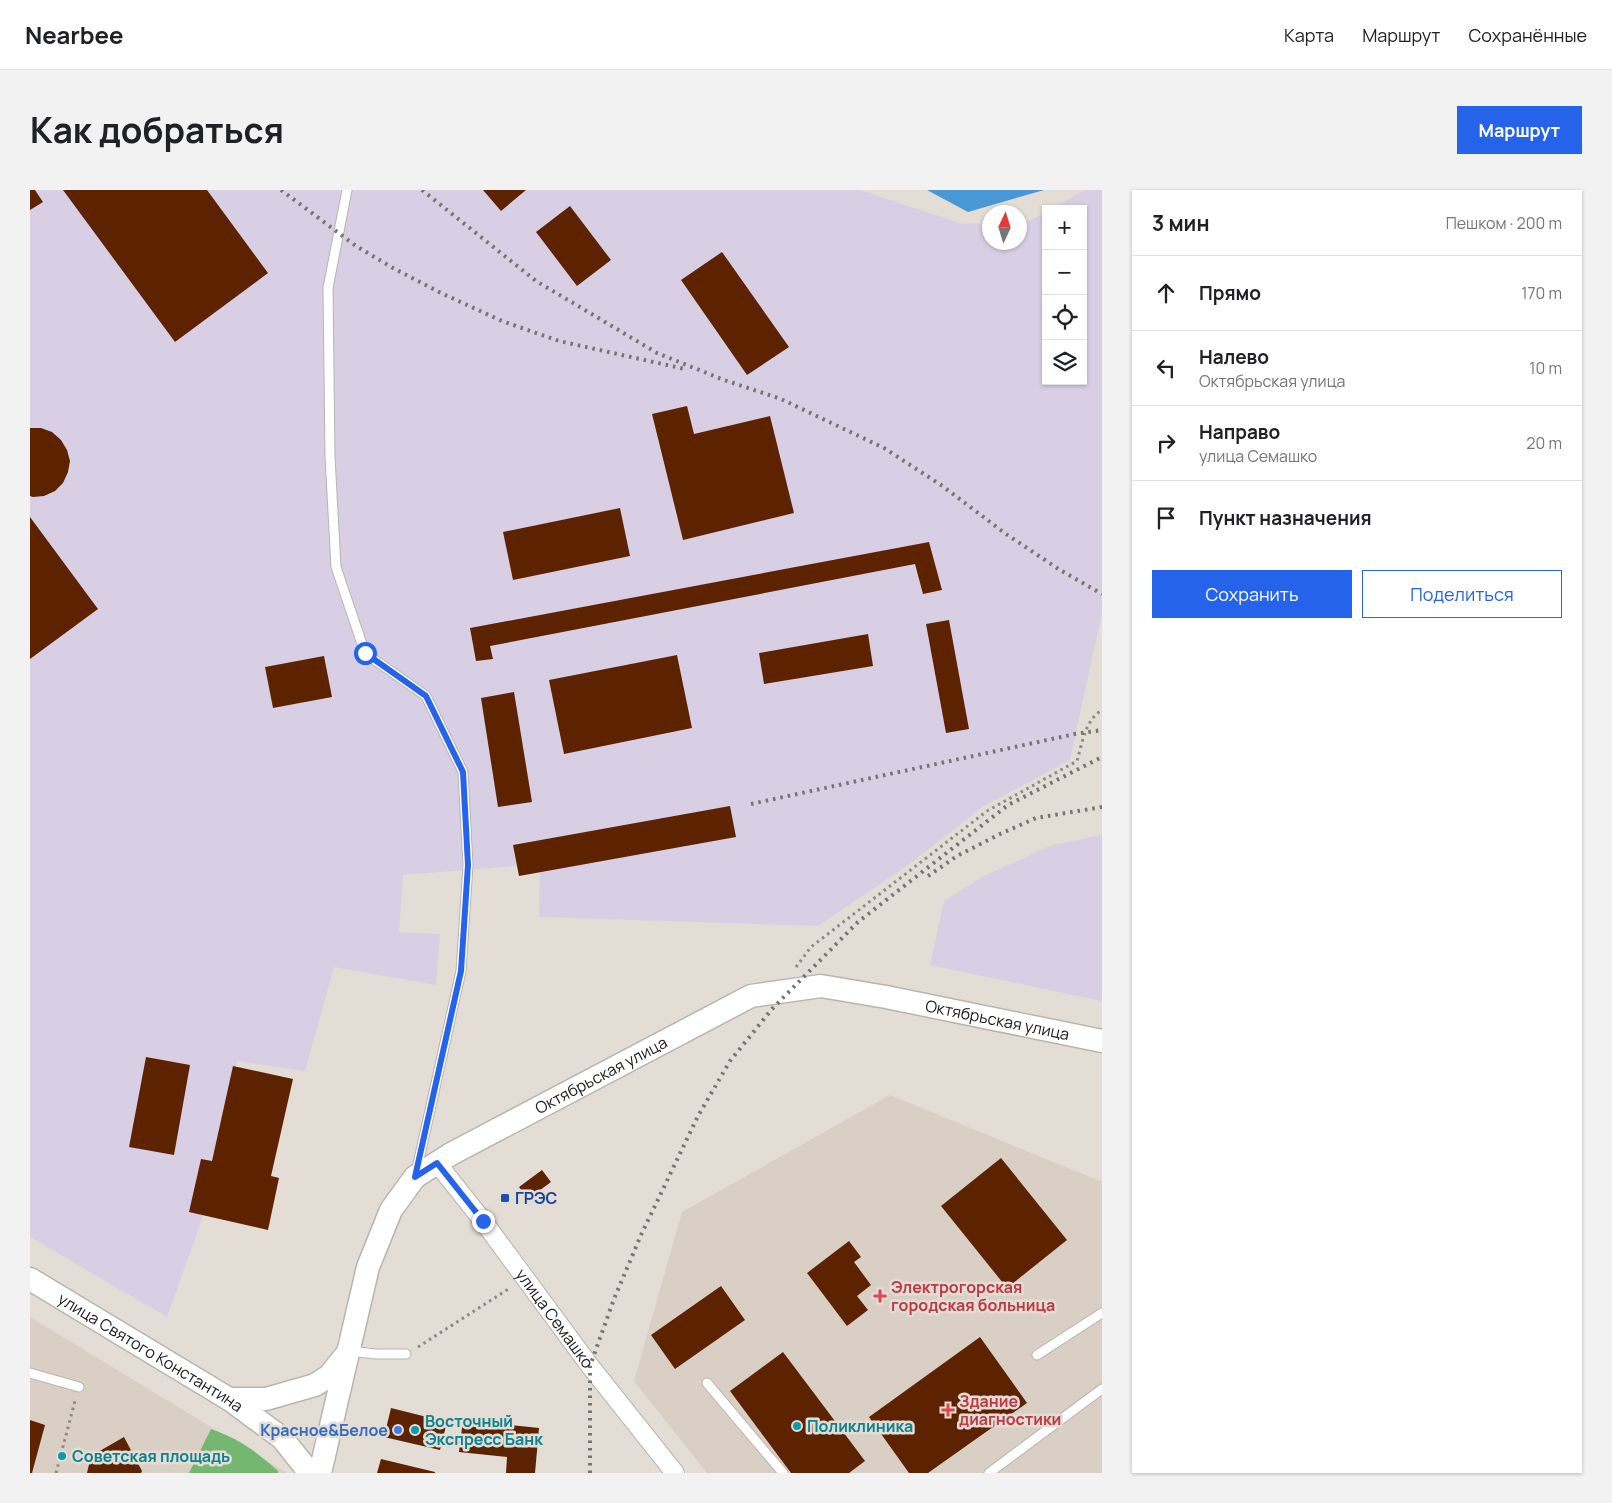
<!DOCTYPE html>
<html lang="ru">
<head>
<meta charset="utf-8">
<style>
	:root { --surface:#fff; --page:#f2f2f2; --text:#202124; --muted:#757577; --line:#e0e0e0; --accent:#2563eb }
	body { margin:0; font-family:Manrope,sans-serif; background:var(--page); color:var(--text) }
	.controls { position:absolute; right:15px; top:15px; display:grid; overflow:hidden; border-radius:0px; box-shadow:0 1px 4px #0004 }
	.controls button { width:45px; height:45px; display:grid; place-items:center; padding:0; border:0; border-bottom:1px solid var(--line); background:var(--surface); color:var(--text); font:25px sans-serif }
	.compass { position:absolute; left:952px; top:15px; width:45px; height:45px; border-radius:50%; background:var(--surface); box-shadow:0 1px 4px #0004; rotate:4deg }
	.stop { position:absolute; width:15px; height:15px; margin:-11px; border:4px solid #2563eb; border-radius:50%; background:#fff }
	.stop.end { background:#2563eb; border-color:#fff; box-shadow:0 1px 5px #0008 }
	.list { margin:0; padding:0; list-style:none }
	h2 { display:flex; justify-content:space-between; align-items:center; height:65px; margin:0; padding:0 20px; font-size:21px }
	h2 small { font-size:16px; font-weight:400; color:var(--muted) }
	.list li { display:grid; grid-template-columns:32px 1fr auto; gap:15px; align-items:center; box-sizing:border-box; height:75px; padding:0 20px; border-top:1px solid var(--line) }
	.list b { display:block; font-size:19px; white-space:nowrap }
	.list p { margin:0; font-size:16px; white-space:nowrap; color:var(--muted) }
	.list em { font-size:16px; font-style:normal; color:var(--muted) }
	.actions { display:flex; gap:10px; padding:15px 20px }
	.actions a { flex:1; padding:11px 0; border:1px solid var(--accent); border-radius:0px; text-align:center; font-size:18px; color:var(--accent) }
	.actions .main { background:var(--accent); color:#fff }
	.icon { flex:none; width:28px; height:28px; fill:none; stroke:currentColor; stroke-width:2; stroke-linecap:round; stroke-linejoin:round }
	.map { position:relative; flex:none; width:1072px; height:1283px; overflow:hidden; border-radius:0px }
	header { display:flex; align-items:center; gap:30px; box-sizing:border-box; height:70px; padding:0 25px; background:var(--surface); border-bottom:1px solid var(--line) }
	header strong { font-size:24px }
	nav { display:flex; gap:28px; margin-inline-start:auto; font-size:18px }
	.intro { display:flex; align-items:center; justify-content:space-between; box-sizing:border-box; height:120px; padding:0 30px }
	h1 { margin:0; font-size:35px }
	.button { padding:12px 22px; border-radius:0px; background:var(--accent); color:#fff; font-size:18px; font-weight:700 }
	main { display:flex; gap:30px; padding:0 30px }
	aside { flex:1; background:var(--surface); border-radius:0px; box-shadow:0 1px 4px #0004 }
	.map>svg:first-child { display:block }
	.built { fill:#dacfc4 }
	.industrial { fill:#d9cfe4 }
	.forest { fill:#75b670 }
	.water { fill:#4898d5 }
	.building { fill:#5d2300 }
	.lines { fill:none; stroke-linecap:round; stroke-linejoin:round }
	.service-casing { stroke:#b9b4ad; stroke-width:11 }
	.minor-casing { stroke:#b9b4ad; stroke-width:20 }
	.tertiary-casing { stroke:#b9b4ad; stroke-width:25 }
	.path { stroke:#8c8883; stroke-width:3; stroke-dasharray:2.5 4; stroke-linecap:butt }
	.service { stroke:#fff; stroke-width:9 }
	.minor { stroke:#fff; stroke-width:18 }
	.tertiary { stroke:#fff; stroke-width:22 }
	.rail { stroke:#77736f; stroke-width:4; stroke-dasharray:2.5 5; stroke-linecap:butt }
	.route { stroke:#2563eb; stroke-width:6 }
	.transit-dot { fill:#1a4fb4; stroke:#e3ddd6; stroke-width:2 }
	.health-dot { fill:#e0444e; stroke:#e3ddd6; stroke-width:2 }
	.culture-dot { fill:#0f9aa8; stroke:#e3ddd6; stroke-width:2 }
	.shop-dot { fill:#3f7fe0; stroke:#e3ddd6; stroke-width:2 }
	.labels { text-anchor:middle; stroke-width:5; stroke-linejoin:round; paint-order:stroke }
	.street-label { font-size:16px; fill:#22201e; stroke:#e3ddd6 }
	.transit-label { font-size:16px; font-weight:bold; fill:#164399; stroke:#e3ddd6; text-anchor:start }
	.health-label { font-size:16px; font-weight:bold; fill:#be3a42; stroke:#e3ddd6; text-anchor:start }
	.culture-label { font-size:16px; font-weight:bold; fill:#0d838f; stroke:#e3ddd6; text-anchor:start }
	.shop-label { font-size:16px; font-weight:bold; fill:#366cbe; stroke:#e3ddd6; text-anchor:end }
</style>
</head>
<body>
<header>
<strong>Nearbee</strong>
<nav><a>Карта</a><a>Маршрут</a><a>Сохранённые</a></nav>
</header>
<div class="intro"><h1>Как добраться</h1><a class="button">Маршрут</a></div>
<main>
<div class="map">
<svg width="1072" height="1283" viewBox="0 0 1072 1283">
	<rect width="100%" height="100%" fill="#e3ddd6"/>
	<path class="built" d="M860 905 1072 992V1283H677L604 1191 652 1022Z
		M0 1127 257 1283H0Z"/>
	<path class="industrial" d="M0 0H830L933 34 959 33V52H989L990 31 1001 30 1016 22V191H1053V19H1021L1055 0H1072V423L1040 570 954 616 878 675 788 736 509 727 510 674 373 685 369 742 410 744 406 795 304 777 275 881 207 871 176 1018 137 1127 0 1047Z
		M1072 645V811L900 775 914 711 954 686 1022 655Z"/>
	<path class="forest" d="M181 1239C209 1249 226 1261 248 1281V1283H159Z"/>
	<path class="water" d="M897 0H1014L938 22Z"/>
	<path class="building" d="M0 0H5L13 12 0 20Z
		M33 0H177L238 83 145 152Z
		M453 0H496L471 21Z
		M540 16 581 70 547 96 506 42Z
		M692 62 759 157 717 185 651 90Z
		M657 216 664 244 740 226 764 323 653 350 622 224Z
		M0 238H11L22 242 31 250 37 260 40 271 38 282 33 293 25 301 14 306 3 307 0 306Z
		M590 318 600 366 483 390 473 342Z
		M0 327 68 419 0 469Z
		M899 352 912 400 893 404 885 374 460 456 463 469 446 471 440 438Z
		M919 430 939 539 916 543 896 434Z
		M838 444 843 476 734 494 729 463Z
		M647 465 662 538 534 564 519 490Z
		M294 466 302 507 243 518 235 477Z
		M484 502 502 612 468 617 451 508Z
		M700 616 706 647 489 686 483 655Z
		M116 867 160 875 144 965 99 957Z
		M203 876 263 889 241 986 249 988 238 1040 159 1022 171 969 182 971Z
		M971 968 1037 1050 977 1098 911 1016Z
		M512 980 521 992 498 1009 489 997Z
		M819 1051 831 1067 824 1072 841 1095 827 1106 838 1120 817 1136 777 1083Z
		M691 1096 715 1130 645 1179 621 1145Z
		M950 1147 997 1213 898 1283H879L839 1227Z
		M753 1162 835 1271 819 1283H761L700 1201Z
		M361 1218 417 1232 410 1260 354 1247Z
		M0 1230 15 1235 2 1283H0Z
		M433 1230 509 1238 505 1283H476L477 1267 429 1262Z
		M94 1247 112 1281 111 1283H57L61 1266Z
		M351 1269 405 1282V1283H347Z"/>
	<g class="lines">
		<g class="service-casing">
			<path id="service" d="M317 0 298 98 300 267 306 377 335 463 396 506 433 582 438 675 431 781 386 983
				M319 1161 346 1164H376
				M1007 1165 1072 1123
				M0 1183 49 1197
				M677 1193 753 1283
				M959 1283 1072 1199"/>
		</g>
		<g class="minor-casing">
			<g id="minor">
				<path id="s1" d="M407 973 453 1031 560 1176 645 1283"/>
			</g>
		</g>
		<g class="tertiary-casing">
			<g id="tertiary">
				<path id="s2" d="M0 1089 199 1209 252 1248 280 1283"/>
				<path d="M199 1209H236L285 1195 299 1186 316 1165"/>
				<path id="s3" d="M290 1283 338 1077 361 1020 385 987 421 964 721 806 791 796 856 807 1072 851"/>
			</g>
		</g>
		<path class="path" d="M766 777 781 757 957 621 1047 571C1052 554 1055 530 1072 520
			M388 1157 480 1098
			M26 1283 45 1211"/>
		<use href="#service" class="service"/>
		<use href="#minor" class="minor"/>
		<use href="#tertiary" class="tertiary"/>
		<path class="rail" d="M251 0 326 56 363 78 411 103 472 131 529 151 655 179
			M392 0 506 91 565 126 627 163 694 190 751 209 854 258 911 295 976 344 1030 380 1072 404
			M721 614 1045 544 1072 540
			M898 686 927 666 970 644 1006 628 1072 617
			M560 1283V1176L584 1109 611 1045 668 926 700 871 742 819 828 732 978 615 1072 567"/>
	</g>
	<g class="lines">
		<path class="route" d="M335 463 396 506 433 582 438 675 431 781 385 987 407 973 453 1031"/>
	</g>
	<rect class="transit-dot" x="470" y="1003" width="10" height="10" rx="2.5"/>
	<g class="health-dot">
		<path d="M847.5 1098.5h5v5h5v5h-5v5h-5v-5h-5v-5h5z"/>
		<path d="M915.5 1212.5h5v5h5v5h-5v5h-5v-5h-5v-5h5z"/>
	</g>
	<g class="culture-dot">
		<circle cx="767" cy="1236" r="5"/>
		<circle cx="385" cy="1240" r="5"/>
		<circle cx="32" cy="1266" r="5"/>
	</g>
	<circle class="shop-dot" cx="368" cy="1240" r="5"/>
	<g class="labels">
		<g class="street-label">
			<text dy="6" stroke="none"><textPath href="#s3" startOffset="946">Октябрьская улица</textPath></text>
			<text dy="6" stroke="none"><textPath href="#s3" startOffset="526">Октябрьская улица</textPath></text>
			<text dy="6" stroke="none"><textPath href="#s1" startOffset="195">улица Семашко</textPath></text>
			<text dy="6" stroke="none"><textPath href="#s2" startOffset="141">улица Святого Константина</textPath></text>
		</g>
		<g class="transit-label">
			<text x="485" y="1014">ГРЭС</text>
		</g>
		<g class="health-label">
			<text x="861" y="1103">Электрогорская<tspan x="861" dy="18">городская больница</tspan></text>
			<text x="929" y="1217">Здание<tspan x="929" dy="18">диагностики</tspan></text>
		</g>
		<g class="culture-label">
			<text x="395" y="1237">Восточный<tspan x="395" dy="18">Экспресс Банк</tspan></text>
			<text x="777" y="1242">Поликлиника</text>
			<text x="42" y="1272">Советская площадь</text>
		</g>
		<g class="shop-label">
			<text x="358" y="1246">Красное&amp;Белое</text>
		</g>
	</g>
</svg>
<div class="controls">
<button>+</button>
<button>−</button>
<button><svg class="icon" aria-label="locate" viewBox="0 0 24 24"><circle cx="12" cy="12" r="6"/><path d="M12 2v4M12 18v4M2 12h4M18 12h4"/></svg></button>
<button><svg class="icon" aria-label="layers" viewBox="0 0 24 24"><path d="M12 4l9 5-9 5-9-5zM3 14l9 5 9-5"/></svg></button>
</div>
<svg class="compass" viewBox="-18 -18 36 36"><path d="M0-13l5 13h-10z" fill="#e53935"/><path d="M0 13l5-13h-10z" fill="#757577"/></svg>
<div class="stop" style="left:335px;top:463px"></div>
<div class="stop end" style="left:453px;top:1031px"></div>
</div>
<aside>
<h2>3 мин<small>Пешком · 200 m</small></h2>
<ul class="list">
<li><svg class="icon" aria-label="ahead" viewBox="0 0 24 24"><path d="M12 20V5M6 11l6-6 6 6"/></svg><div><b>Прямо</b></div><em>170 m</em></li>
<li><svg class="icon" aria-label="left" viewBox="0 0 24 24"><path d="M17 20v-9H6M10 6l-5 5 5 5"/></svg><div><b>Налево</b><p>Октябрьская улица</p></div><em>10 m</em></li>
<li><svg class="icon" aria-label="right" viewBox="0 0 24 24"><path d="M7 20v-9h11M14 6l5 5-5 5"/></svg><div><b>Направо</b><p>улица Семашко</p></div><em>20 m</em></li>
<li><svg class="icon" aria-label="arrive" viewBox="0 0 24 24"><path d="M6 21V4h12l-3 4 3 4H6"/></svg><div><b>Пункт назначения</b></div></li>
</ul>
<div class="actions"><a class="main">Сохранить</a><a>Поделиться</a></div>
</aside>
</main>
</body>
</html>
